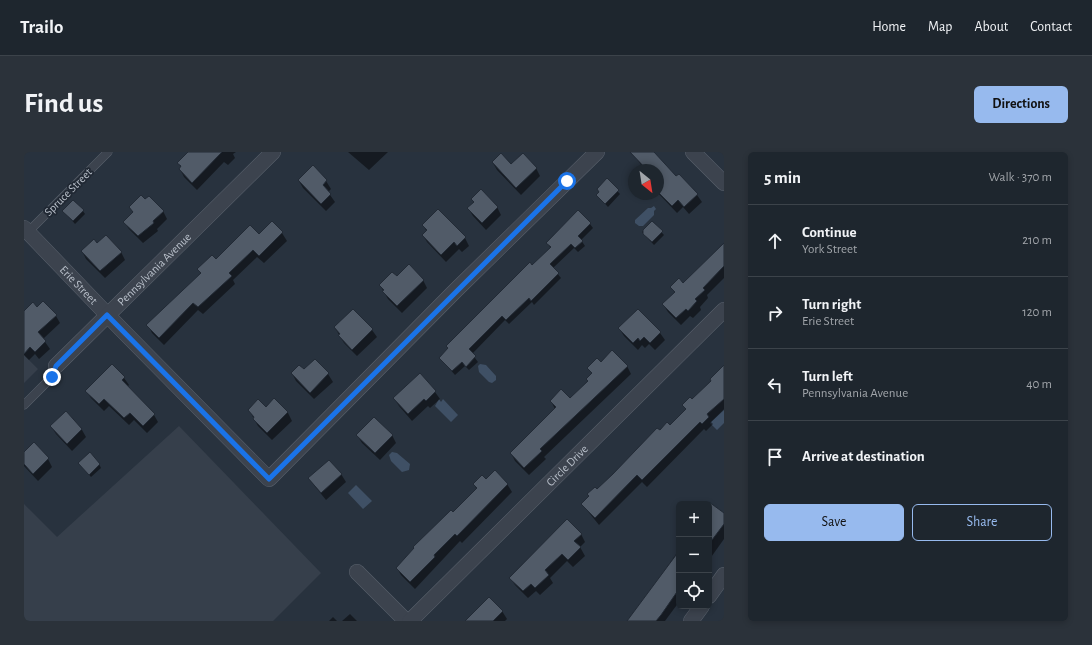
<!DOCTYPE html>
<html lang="en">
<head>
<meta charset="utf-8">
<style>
	:root { --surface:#1e262e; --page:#2b323a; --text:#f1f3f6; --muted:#a1a5aa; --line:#3c434a; --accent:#97baee }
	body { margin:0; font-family:"Alegreya Sans",sans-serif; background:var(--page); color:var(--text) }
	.controls { position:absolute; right:12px; bottom:12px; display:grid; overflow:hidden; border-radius:6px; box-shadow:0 2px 6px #0003 }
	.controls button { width:36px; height:36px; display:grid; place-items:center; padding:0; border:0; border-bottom:1px solid var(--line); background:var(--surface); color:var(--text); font:20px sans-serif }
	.compass { position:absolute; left:604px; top:12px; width:36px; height:36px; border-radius:50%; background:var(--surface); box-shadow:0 2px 6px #0003; rotate:150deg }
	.stop { position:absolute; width:12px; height:12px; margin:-9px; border:3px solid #1a73e8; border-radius:50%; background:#fff }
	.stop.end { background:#1a73e8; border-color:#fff; box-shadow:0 1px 4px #0008 }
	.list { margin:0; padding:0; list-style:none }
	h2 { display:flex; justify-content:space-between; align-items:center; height:52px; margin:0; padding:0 16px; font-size:17px }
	h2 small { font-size:13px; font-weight:400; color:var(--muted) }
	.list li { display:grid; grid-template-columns:26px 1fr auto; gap:12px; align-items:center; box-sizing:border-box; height:72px; padding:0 16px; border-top:1px solid var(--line) }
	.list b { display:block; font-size:15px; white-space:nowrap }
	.list p { margin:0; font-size:13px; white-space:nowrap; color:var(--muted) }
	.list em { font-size:13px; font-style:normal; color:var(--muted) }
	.actions { display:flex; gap:8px; padding:12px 16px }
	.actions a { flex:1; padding:9px 0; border:1px solid var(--accent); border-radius:6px; text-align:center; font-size:14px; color:var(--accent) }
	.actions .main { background:var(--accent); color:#111 }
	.icon { flex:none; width:22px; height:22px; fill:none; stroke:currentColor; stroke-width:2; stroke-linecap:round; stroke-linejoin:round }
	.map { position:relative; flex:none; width:700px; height:469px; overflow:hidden; border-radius:6px }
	header { display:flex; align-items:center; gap:24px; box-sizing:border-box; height:56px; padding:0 20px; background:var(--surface); border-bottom:1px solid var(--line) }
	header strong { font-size:19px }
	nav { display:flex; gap:22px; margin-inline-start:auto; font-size:14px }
	.intro { display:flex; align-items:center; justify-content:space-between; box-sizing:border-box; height:96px; padding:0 24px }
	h1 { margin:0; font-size:28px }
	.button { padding:10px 18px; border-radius:6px; background:var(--accent); color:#111; font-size:14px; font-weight:700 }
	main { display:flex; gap:24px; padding:0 24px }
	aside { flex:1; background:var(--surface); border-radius:6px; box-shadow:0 2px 6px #0003 }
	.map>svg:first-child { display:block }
	.airport { fill:#363f4b }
	.water { fill:#3f5065 }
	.shadow { fill:#0007 }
	.building { fill:#515b68; stroke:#222a35 }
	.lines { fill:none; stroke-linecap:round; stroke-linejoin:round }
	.lane-casing { stroke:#59616c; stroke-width:9 }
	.street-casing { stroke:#59616c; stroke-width:16 }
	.lane { stroke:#3c434e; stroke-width:8 }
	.street { stroke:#3c434e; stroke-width:15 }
	.route { stroke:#1a73e8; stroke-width:5 }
	.labels { text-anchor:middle; stroke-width:3.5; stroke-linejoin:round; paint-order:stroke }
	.street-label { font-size:12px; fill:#b8bfc9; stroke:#202833 }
</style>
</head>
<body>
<header>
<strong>Trailo</strong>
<nav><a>Home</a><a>Map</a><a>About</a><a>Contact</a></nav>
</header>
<div class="intro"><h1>Find us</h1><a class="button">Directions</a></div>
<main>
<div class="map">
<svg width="700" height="469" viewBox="0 0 700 469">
	<rect width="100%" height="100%" fill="#28323e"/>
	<path class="airport" d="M0 203 14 217 0 231Z
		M155 274 297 421 249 469H0V352L33 385Z"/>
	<path class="water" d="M630 54 632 57 630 59V63L619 74H615L611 71V68L624 56H627Z
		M456 212 462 213 472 224V228L468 231 465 230 455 220 454 214Z
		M415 247 417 250 419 247 434 263 427 270 411 254Z
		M700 257V271L693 278 686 271Z
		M368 300 373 301 386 312 385 318 378 320 367 309 365 303Z
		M332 333 348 349 339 357 324 341Z"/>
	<path class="shadow" d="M165 0H212L209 2 211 6 204 13 200 10 173 38 160 25 156 17 157 16 155 11Z
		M324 0H364L345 18Z
		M613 0H628L652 26 655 23 673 43 678 50 665 62 659 55 653 61 634 41V18H619L620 17 610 3Z
		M469 11 512 16 516 24 497 43 473 18Z
		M289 15 302 29 307 37 304 40 311 50 302 59 279 36 275 29Z
		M583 28 596 42 584 55 573 43Z
		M448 47 473 55 477 63 462 78 449 64 444 56 450 50Z
		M121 48 139 59 143 67 133 77 134 79 119 91 105 77 100 70 109 61 106 55Z
		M40 59H59L61 62 51 72Z
		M628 70 640 83 630 93 618 80Z
		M248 71 258 81 263 89 240 111 233 105 209 128 211 132 179 162 174 158 140 193 128 181 124 173 177 122 175 117 235 84Z
		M566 72 569 76 557 88 561 94 554 100 550 96 529 116 537 126 510 153 508 150 485 172 481 168 448 202 454 210 445 218 441 214 431 223 416 206 527 96 523 91Z
		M399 73 441 86 445 94 438 100 435 97 422 110 403 90 399 83 403 80Z
		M73 92 97 100 101 108 81 126 62 107 58 99Z
		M700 92V126L683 143 684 146 676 155 677 158 669 166 666 164 657 173 644 160 639 152 651 141 647 135 659 132Z
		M373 126 399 128 403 136 378 161 364 147 356 133Z
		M329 158 348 178 353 185 333 204 320 191 311 176Z
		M614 158 636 181 641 188 631 198 625 192 621 196 618 193 614 198 600 184 595 176Z
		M0 160 32 164 36 171 19 187 26 197 15 207 11 202 5 208 0 203Z
		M291 208 304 222 309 230 290 247 272 229 268 221 280 219Z
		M603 214 607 222 520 305 522 307 505 323 491 309 487 301 531 257 527 249 546 248 564 230 563 227 568 222 565 216Z
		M700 217V258L687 270 689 272 682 279 680 277 623 335 618 330 575 373 558 352 636 279 646 274 662 258 668 248Z
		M100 226 105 233 103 235 130 263 134 270 123 281 110 268 105 273 85 254 80 259 67 246 62 239Z
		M411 240 416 247 406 256 404 254 388 269 375 254 370 246Z
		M250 247 264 261 268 269 248 288 234 274 225 258 242 256Z
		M42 261 58 278 62 285 48 299 32 282 27 274Z
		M333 283H368L372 291 356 308 338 291Z
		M10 292 24 307 28 315 14 329 0 314V301Z
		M55 311 75 312 77 316 67 325Z
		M317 322 322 330 302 348 285 327Z
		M462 329 483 332 488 340 438 391 436 389 391 437 377 423 373 416 453 338 450 332Z
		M685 356 700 362V387L685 408Z
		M557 382 561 390 556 395 561 404 549 415 543 409 526 426 529 431 516 443 512 439 504 446 491 433 486 426Z
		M655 398V450L641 469H605Z
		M478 459 483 467 481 469H442Z
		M326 462 333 469H318Z
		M309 465 313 469H305Z"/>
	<path class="building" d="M164 0H198L168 31 155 17 157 14 153 11Z
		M606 0H630L652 24 655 22 674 42 660 55 654 48 648 54 634 40V18H623Z
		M477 1 487 12 499 1 513 16 492 36 468 10Z
		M289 13 303 28 299 33 307 42 297 52 274 28Z
		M583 26 595 38 581 52 572 43 575 40 573 37Z
		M457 37 474 55 458 71 443 56 450 50 447 47Z
		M117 43 121 47 125 44 140 59 129 69 130 71 114 84 99 70 109 60 105 55Z
		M49 48 60 58 49 69 38 59Z
		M414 57 442 85 433 94 430 90 417 103 398 83 403 78 398 73Z
		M554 58 567 71 554 84 559 89 551 96 547 92 526 112 535 121 507 149 505 146 482 168 478 164 445 197 452 204 442 215 438 210 428 219 415 206 424 196 422 194 506 110 508 113 527 95 522 91Z
		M248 69 259 80 235 104 229 98 205 121 208 124 174 155 169 151 135 186 122 173 177 121 173 117 188 103 192 107 226 73 235 82Z
		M628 69 639 79 628 90 619 82V78Z
		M82 83 98 100 76 119 57 99 70 87 73 91Z
		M700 91V114L679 136 681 138 671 147 673 149 664 159 662 157 652 166 638 152 651 140 646 135 655 126 659 131Z
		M385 112 400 128 373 154 358 139 360 138 355 133 368 120 373 124Z
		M19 149 33 163 14 180 22 189 11 200 6 195 0 202V159L9 150 13 155Z
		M329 157 349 177 328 198 314 183 316 182 310 175Z
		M614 157 637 180 626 191 620 185 616 189 614 186 609 191 594 176Z
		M588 198 604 214 516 297 518 299 500 316 486 301 532 255 526 249 537 237 546 246 564 229 562 227 568 221 563 216 573 206 577 210Z
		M291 207 305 221 286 241 267 221 275 213 280 217Z
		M88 212 101 225 98 228 131 262 119 274 106 261 100 266 80 247 75 252 61 239Z
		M700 213V247L683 262 685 265 678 272 676 270 618 328 613 323 571 366 557 352 565 344 563 342 571 335 573 337 589 322 633 276 636 278 643 270 646 273 662 257 658 253 666 245 668 247 687 229 686 227Z
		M396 221 412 239 402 249 400 247 384 262 369 246Z
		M250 246 264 260 243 281 229 267 230 265 224 258 234 247 242 255Z
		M42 259 58 277 43 292 26 274Z
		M350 265 369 283 351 301 332 283Z
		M10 290 25 306 9 322 0 312V300Z
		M66 300 76 312 65 323 54 311Z
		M305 308 318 322 297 341 284 326Z
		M471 318 484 332 433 384 431 382 410 403 411 405 386 430 372 416 390 396 389 395 427 358 429 360 453 336 449 332 458 323 462 327Z
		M685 350 700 361V372L685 392Z
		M543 367 558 382 550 389 557 395 544 408 538 402 521 418 525 423 511 436 507 432 499 439 485 426Z
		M655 399V437L637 463 632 469H603Z
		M465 445 479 459 469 469H441Z"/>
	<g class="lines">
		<g class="lane-casing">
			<path id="lane" d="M4 80 84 0
				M0 253 28 225 32 214"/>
		</g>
		<g class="street-casing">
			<g id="street">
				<path d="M669 0 700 31"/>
				<path id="s1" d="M0 76 97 177 245 327 432 138 573 0"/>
				<path id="s2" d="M32 214 249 0"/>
				<path d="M333 420 382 469"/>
				<path d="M685 444 700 423"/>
				<path id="s3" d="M386 469 700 158"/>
				<path d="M667 469 678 454"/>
			</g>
		</g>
		<use href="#lane" class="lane"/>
		<use href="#street" class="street"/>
	</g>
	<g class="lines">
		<path class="route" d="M28 225 32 214 83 163 245 327 543 29"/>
	</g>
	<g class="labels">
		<g class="street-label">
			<text transform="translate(44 40) rotate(-45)" y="4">Spruce Street</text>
			<text dy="4" stroke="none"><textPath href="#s2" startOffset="138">Pennsylvania Avenue</textPath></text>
			<text dy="4" stroke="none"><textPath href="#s1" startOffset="79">Erie Street</textPath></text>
			<text dy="4" stroke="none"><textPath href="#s3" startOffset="221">Circle Drive</textPath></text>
		</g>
	</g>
</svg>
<div class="controls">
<button>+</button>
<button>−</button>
<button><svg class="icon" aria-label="locate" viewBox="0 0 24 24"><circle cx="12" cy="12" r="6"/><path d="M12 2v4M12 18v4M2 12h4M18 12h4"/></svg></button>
</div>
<svg class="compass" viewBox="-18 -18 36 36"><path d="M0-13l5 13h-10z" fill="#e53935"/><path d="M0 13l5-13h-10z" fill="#a1a5aa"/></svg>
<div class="stop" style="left:543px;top:29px"></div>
<div class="stop end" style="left:28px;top:225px"></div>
</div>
<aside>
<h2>5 min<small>Walk · 370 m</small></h2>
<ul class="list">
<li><svg class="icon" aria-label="ahead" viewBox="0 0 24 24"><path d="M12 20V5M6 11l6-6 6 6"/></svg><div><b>Continue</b><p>York Street</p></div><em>210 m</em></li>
<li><svg class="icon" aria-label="right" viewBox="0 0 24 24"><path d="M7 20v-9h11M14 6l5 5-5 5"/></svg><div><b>Turn right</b><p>Erie Street</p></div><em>120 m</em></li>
<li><svg class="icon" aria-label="left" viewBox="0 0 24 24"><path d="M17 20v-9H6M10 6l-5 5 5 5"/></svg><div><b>Turn left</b><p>Pennsylvania Avenue</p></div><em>40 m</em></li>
<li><svg class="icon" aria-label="arrive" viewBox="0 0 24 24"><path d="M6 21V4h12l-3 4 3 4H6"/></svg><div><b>Arrive at destination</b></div></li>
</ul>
<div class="actions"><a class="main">Save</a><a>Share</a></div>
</aside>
</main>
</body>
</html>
